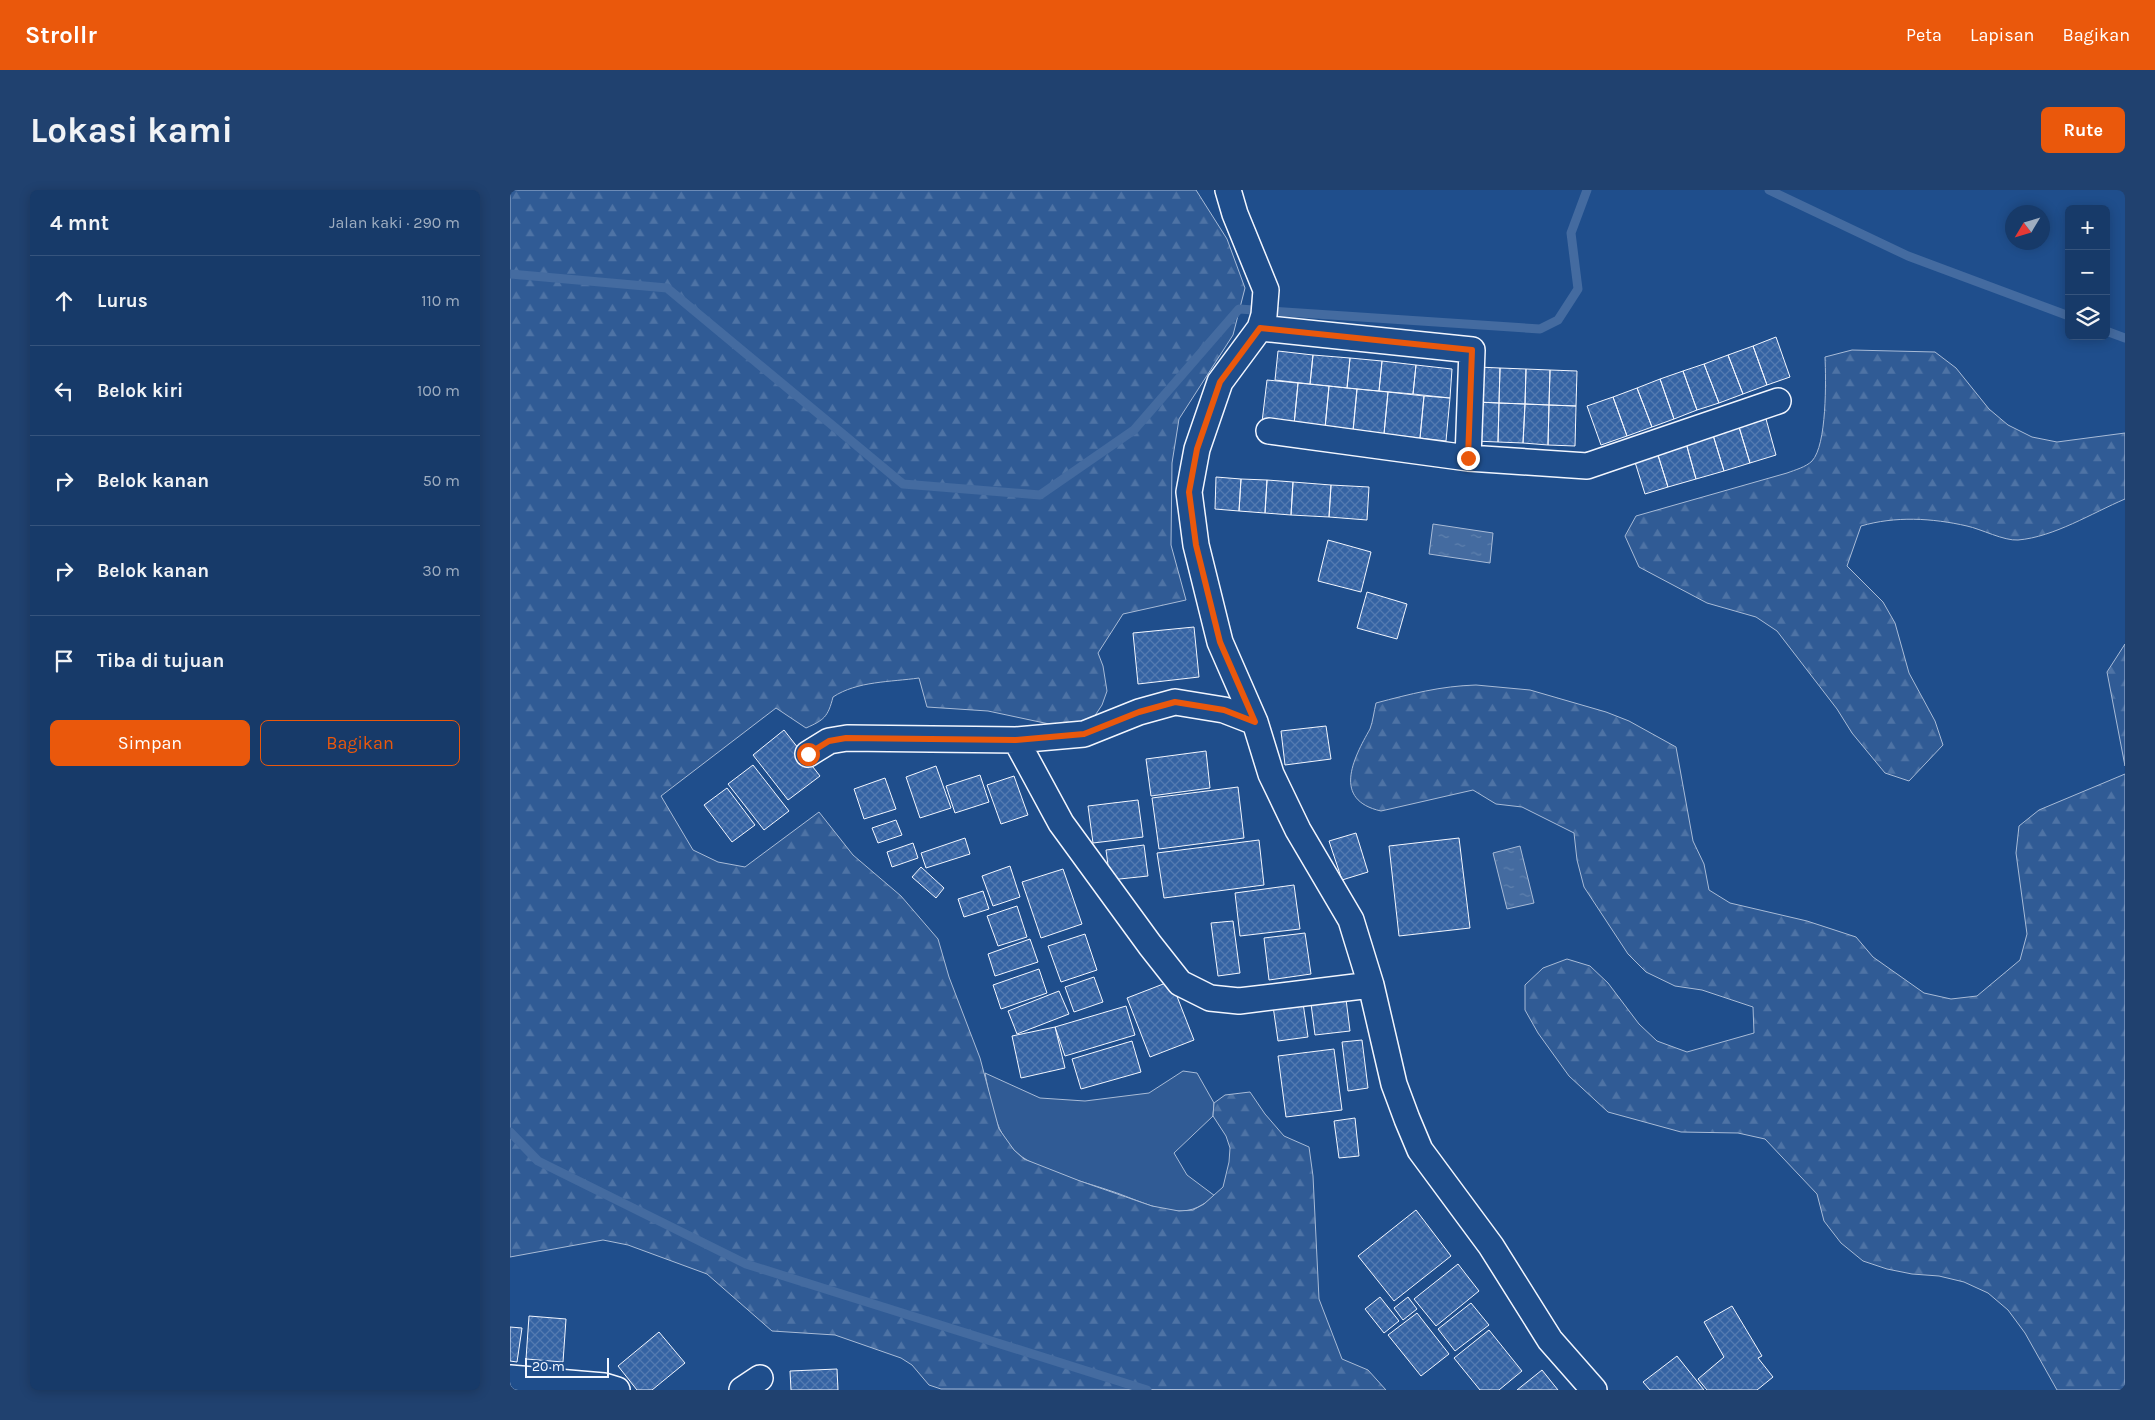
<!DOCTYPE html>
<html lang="id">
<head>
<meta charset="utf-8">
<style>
	:root { --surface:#173a69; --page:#20416f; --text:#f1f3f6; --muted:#9eadc0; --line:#36547d; --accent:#ea580c }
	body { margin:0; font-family:Karla,sans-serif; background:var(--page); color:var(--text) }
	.controls { position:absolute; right:15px; top:15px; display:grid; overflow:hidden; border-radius:8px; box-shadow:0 2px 12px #0003 }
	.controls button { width:45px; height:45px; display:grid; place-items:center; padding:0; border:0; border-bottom:1px solid var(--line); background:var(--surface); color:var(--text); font:25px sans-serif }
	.compass { position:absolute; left:1495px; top:15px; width:45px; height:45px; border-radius:50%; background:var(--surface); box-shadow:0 2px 12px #0003; rotate:232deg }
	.scale { position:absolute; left:15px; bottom:12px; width:84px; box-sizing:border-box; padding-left:5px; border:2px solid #f2f6ff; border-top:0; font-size:14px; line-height:18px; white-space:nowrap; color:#f2f6ff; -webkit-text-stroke:4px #1f4e8c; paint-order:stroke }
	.stop { position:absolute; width:15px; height:15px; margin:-11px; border:4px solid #ea580c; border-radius:50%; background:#fff }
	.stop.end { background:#ea580c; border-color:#fff; box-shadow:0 1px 5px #0008 }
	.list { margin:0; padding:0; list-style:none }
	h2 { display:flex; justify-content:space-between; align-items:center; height:65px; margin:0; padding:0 20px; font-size:21px }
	h2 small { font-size:16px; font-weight:400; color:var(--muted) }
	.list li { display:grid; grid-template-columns:32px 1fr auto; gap:15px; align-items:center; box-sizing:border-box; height:90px; padding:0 20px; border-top:1px solid var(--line) }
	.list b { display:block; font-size:19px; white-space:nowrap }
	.list em { font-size:16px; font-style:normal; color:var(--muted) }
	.actions { display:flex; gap:10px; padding:15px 20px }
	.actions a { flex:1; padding:11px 0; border:1px solid var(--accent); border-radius:8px; text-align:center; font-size:18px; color:var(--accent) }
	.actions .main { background:var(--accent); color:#fff }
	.icon { flex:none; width:28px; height:28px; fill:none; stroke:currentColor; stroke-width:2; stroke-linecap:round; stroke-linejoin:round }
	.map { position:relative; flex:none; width:1615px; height:1200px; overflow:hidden; border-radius:8px }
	header { display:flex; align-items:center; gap:30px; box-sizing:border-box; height:70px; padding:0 25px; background:var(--accent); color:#fff }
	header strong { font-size:24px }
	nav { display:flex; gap:28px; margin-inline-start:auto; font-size:18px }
	.intro { display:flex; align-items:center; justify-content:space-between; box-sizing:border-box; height:120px; padding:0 30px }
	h1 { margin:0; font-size:35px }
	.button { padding:12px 22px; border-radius:8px; background:var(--accent); color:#fff; font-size:18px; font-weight:700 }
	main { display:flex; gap:30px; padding:0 30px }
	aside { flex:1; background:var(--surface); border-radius:8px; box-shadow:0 2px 12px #0003 }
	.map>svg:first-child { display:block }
	.green { fill:#305b95; stroke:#a8bbd7 }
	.forest { fill:url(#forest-firs); stroke:#a8bbd7 }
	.water { fill:url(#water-ripples); stroke:#a8bbd7 }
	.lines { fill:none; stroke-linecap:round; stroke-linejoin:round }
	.stream { stroke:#446ba0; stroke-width:9 }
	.building { fill:url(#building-cross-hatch); stroke:#f2f6ff }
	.street-casing { stroke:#f2f6ff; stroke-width:28 }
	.street { stroke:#1f4e8c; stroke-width:25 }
	.route { stroke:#ea580c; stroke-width:6 }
</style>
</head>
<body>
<header>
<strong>Strollr</strong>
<nav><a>Peta</a><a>Lapisan</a><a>Bagikan</a></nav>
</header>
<div class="intro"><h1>Lokasi kami</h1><a class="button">Rute</a></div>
<main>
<aside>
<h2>4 mnt<small>Jalan kaki · 290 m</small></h2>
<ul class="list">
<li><svg class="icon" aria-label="ahead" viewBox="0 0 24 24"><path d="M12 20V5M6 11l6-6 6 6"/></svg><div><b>Lurus</b></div><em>110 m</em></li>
<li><svg class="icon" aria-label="left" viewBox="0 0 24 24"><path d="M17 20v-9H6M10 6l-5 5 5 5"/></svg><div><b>Belok kiri</b></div><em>100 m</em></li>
<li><svg class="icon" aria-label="right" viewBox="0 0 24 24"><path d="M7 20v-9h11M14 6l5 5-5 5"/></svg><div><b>Belok kanan</b></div><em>50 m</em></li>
<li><svg class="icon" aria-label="right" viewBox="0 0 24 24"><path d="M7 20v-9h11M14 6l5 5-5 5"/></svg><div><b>Belok kanan</b></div><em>30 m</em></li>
<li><svg class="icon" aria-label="arrive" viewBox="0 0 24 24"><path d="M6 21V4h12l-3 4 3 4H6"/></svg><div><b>Tiba di tujuan</b></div></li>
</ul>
<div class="actions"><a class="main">Simpan</a><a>Bagikan</a></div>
</aside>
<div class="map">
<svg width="1615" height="1200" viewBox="0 0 1615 1200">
	<defs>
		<pattern id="forest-firs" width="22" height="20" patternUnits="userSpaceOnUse" patternTransform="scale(1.25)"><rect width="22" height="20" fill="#305b95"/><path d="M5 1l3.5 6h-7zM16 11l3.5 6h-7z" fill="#4e73a5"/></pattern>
		<pattern id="water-ripples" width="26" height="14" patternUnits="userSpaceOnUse" patternTransform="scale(1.25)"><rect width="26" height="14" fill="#446ba0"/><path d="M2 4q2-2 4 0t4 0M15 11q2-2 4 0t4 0" fill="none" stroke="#5f81ae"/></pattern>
		<pattern id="building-cross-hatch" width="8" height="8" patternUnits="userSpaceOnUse" patternTransform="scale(1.25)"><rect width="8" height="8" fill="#3563a3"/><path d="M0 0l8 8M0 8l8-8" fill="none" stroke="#537ab1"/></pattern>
	</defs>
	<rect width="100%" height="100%" fill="#1f4e8c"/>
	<path class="green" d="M673 881 687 883 704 913 703 926 664 963 677 985 705 1006C693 1015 683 1022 667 1021 644 1020 621 1007 598 1000 572 991 523 980 504 960 484 939 480 910 475 883L530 908 575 911 639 903Z"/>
	<path class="forest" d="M0 0H686L717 49 735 98 723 145 669 229 662 273 661 355 676 410 613 424 588 463 593 476 597 501 592 515 584 527 558 538 478 521 417 517 409 488C381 492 347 491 323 507 318 527 314 530 296 538L266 518 151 606 183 660 208 672 235 677 309 622 343 665 391 706 428 749 439 787 470 868 489 939 504 960 514 969 570 991 642 1016 669 1021 683 1020 694 1014 713 997 719 972 720 958 716 946 703 926 704 913 715 905 740 902 755 924 774 946 799 957 803 986 809 1109 832 1169 858 1180 876 1200 431 1199 419 1195 402 1175 391 1168 325 1145 262 1141 197 1084 118 1055 93 1050 0 1067Z
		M1342 160 1425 162 1446 178 1479 219 1498 235 1522 247 1547 252 1615 243V309C1582 323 1544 347 1508 350 1494 351 1471 339 1457 336 1422 328 1385 326 1351 336L1337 376 1373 412 1385 433 1399 483 1425 531 1433 555 1399 591 1375 583 1342 543 1327 519 1267 441 1246 427 1197 413 1129 377 1115 346 1126 326 1277 283C1285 280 1296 277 1302 271 1317 255 1316 190 1315 167Z
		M1615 454V576L1597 482Z
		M966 495 1020 500 1096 522 1119 531 1166 557 1183 651 1194 674 1199 700 1220 713 1297 731 1346 747 1363 767 1414 803 1441 809 1467 806 1510 770 1517 744 1506 663 1509 636 1529 620 1615 584V1200H1547L1515 1143 1498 1120 1478 1103 1454 1092 1429 1086 1402 1084 1377 1079 1353 1071 1331 1053 1314 1031 1307 1004 1255 949 1228 943 1171 942 1098 922 1059 886 1028 843 1015 820V795L1033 778 1057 769 1080 776 1098 793 1129 834 1147 851 1177 862 1244 843 1243 817 1192 800 1165 796 1136 782 1118 764 1074 697 1067 670 1064 643 1012 617 986 614 963 600 871 621C822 610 843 569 860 539 863 531 864 521 866 513 900 504 931 496 966 495Z"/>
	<path class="water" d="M923 334 983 343 980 373 919 364Z
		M1010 656 1024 713 997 719 983 663Z"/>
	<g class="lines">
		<path class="stream" d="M1259 0 1398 66 1559 126
			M0 84 157 98 393 294 530 305 624 240 729 119 1030 139 1048 130 1068 99 1061 43 1077 0
			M1596 141 1615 148
			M0 942 28 971 236 1074 637 1200"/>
	</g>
	<path class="building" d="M1266 147 1280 187 1257 195 1243 156Z
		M1243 156 1257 195 1233 204 1218 165Z
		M768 161 803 165 800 194 765 190Z
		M803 165 840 168 837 198 800 194Z
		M1218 165 1233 204 1209 213 1194 174Z
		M840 168 872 171 869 201 837 198Z
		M872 171 906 175 903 204 869 201Z
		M1194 174 1209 213 1187 220 1173 181Z
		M906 175 942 179 940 208 903 204Z
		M968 177 990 178 989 213 967 212Z
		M990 178 1016 179 1015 214 989 213Z
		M1016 179 1040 180 1039 215 1015 214Z
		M1040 180 1067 181 1066 216 1039 215Z
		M1173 181 1187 220 1164 229 1150 189Z
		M1150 189 1164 229 1142 237 1127 198Z
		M757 190 788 193 784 235 752 232Z
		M788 193 819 196 815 238 784 235Z
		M819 196 847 199 843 241 815 238Z
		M1127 198 1142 237 1117 246 1103 207Z
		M847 199 878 202 874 244 843 241Z
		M878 202 914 206 910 248 874 244Z
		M914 206 940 208 936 251 910 248Z
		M1103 207 1117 246 1091 255 1077 216Z
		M967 212 989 213 988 252 965 251Z
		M989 213 1015 214 1013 253 988 252Z
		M1015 214 1039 215 1038 255 1013 253Z
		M1039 215 1066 216 1065 256 1038 255Z
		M1256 229 1266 265 1240 273 1229 237Z
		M1229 237 1240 273 1214 281 1203 245Z
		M1203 245 1214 281 1186 289 1176 253Z
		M1176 253 1186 289 1158 297 1147 262Z
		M1147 262 1158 297 1135 304 1124 269Z
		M706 287 731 289 729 321 705 319Z
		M731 289 757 290 755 323 729 321Z
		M757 290 783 292 781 325 755 323Z
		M783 292 821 295 819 327 781 325Z
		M821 295 859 297 857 330 819 327Z
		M818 350 861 362 851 402 808 391Z
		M857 402 897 414 887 449 847 438Z
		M684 437 689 487 628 494 623 443Z
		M816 536 821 569 775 575 771 541Z
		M274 540 310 586 278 610 243 565Z
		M696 561 700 598 641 606 636 569Z
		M243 575 279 621 254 640 218 594Z
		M426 576 441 618 410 628 396 587Z
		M470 585 479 612 445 623 436 596Z
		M504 586 518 625 491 634 477 595Z
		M375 588 386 619 354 629 344 599Z
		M728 597 734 648 649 659 642 608Z
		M217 598 245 635 222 652 194 615Z
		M628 610 633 647 583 653 578 616Z
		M386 630 392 645 368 653 362 638Z
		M846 643 858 682 832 690 819 651Z
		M455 648 460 664 416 678 411 663Z
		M949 648 960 738 889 746 879 656Z
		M749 650 754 695 654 708 647 663Z
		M403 653 408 668 382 677 377 662Z
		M634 655 638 686 600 690 596 660Z
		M500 676 510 707 483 716 472 686Z
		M411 677 434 698 426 708 402 687Z
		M553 679 572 734 531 748 512 692Z
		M784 695 790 739 730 746 725 703Z
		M473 701 479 719 454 727 448 709Z
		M507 716 517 747 488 756 477 726Z
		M723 731 730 783 708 786 701 733Z
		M795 743 801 784 759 790 754 748Z
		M575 744 587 780 551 792 538 756Z
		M520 749 528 772 485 786 478 764Z
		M529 779 537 803 491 819 483 795Z
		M584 787 593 812 564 822 555 797Z
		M661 791 684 850 640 867 617 808Z
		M549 801 559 824 507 844 498 821Z
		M835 801 840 841 805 845 800 806Z
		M793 813 798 847 768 851 763 816Z
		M616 816 625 845 555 866 545 837Z
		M545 837 555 878 511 888 502 846Z
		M852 850 858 898 838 901 832 852Z
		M622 851 631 882 571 899 562 869Z
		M824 859 832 920 776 927 768 866Z
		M845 928 849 966 829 968 824 931Z
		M906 1020 941 1066 884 1111 848 1066Z
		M948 1074 969 1101 926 1136 904 1109Z
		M870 1107 889 1131 874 1143 855 1119Z
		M898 1107 907 1119 893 1130 884 1118Z
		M961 1113 979 1135 945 1161 928 1139Z
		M1222 1116 1252 1166 1248 1168 1263 1187 1247 1200H1197L1188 1189 1214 1167 1194 1132Z
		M907 1123 939 1164 911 1186 878 1145Z
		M19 1126 56 1129 53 1172 16 1169Z
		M0 1137 12 1138 7 1172 0 1171Z
		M979 1140 1012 1181 989 1200H970L944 1168Z
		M149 1142 175 1173 142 1200H127L108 1176Z
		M1167 1166 1194 1200H1140L1133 1192Z
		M327 1179 328 1200H281L280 1181Z
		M1032 1180 1048 1200H1007Z"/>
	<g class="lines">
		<g class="street-casing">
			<path id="street" d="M718 0 725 24 756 100 754 125 750 138 710 192 687 259 679 302 686 355 710 452 745 532 761 584 788 640 841 730 861 795 884 894 897 929 910 960 981 1056 1040 1150 1084 1200
				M750 138 962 160 958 268
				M759 241 958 268 1077 276 1268 211
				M506 550 574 544 629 522 665 512 714 520 745 532
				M298 564 319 551 337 548 506 550 551 633 640 755 670 793 700 808 729 811 861 795
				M0 1188 94 1196 107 1200
				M232 1200 250 1188"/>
		</g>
		<use href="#street" class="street"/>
	</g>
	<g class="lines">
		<path class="route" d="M298 564 319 551 336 548 506 550 574 544 629 522 665 512 714 520 745 532 710 452 686 355 679 302 687 259 710 192 750 138 962 160 958 268"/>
	</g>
</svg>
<div class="controls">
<button>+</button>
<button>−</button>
<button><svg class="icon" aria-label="layers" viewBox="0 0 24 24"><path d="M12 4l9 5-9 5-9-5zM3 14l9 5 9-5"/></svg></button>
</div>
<svg class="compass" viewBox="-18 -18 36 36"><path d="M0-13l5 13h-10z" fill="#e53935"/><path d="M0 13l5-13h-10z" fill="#9eadc0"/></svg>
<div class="scale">20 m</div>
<div class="stop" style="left:298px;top:564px"></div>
<div class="stop end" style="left:958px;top:268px"></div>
</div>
</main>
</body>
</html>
